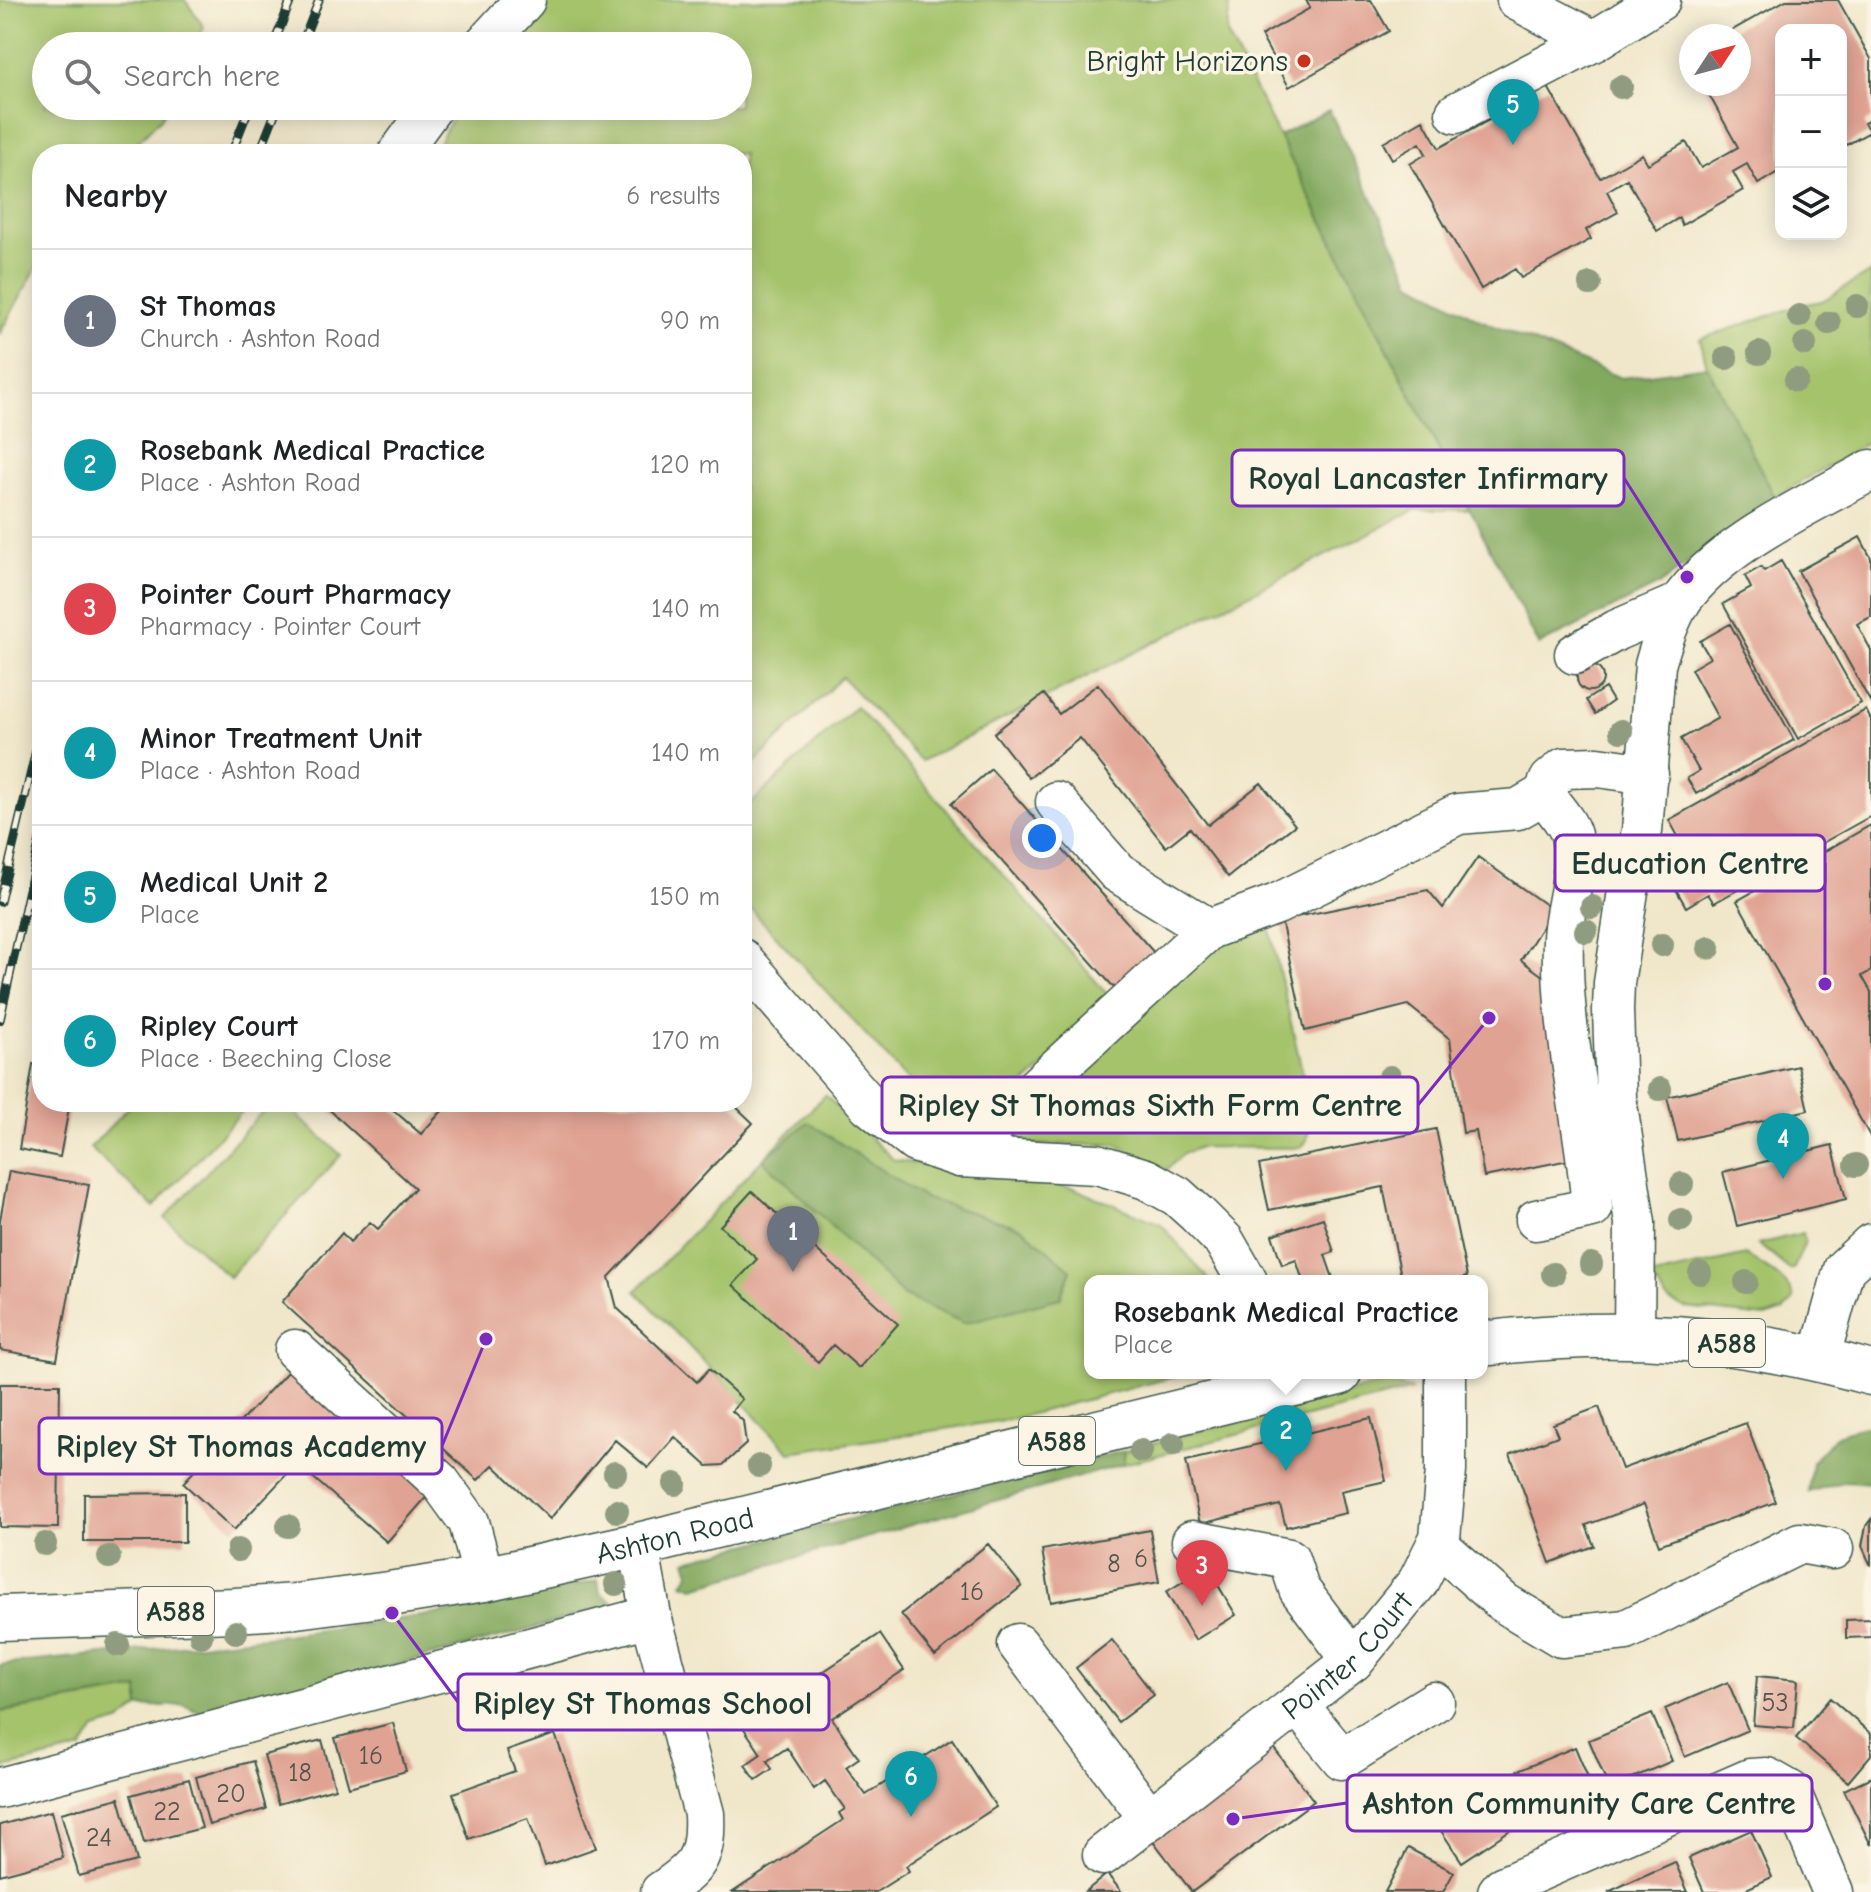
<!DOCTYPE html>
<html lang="en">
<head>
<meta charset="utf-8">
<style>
	:root { --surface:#fff; --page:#f2f2f2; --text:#202124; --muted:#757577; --line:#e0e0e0; --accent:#0b8043 }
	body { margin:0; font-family:"Comic Neue",sans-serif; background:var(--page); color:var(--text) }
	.controls { position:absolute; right:24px; top:24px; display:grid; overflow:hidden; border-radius:16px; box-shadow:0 4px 20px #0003 }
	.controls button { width:72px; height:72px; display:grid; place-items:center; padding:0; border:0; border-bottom:2px solid var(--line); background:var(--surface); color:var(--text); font:40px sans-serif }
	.compass { position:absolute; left:1679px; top:24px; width:72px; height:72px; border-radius:50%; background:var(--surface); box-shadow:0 4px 20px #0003; rotate:54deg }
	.you { position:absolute; left:1042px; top:838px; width:28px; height:28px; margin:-20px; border:6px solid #fff; border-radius:50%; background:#1a73e8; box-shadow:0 0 0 12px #1a73e833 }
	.badge { display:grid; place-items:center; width:52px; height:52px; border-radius:50%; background:var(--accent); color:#fff; font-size:26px; font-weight:700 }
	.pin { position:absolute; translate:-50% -66px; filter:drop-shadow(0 2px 4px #0008) }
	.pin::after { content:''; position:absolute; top:42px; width:28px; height:24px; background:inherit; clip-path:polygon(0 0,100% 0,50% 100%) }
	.popup { position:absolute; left:1084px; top:1275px; width:404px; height:104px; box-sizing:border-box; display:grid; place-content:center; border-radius:16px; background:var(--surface); filter:drop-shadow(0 2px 6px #0005); font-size:26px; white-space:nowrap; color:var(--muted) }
	.popup b { font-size:30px; color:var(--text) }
	.popup::after { content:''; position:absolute; left:50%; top:100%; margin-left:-16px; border:16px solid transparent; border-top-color:var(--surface) }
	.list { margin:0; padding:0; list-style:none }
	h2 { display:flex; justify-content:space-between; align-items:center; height:104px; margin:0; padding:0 32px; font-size:34px }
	h2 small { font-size:26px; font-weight:400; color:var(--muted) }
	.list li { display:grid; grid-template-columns:52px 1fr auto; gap:24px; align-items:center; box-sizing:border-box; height:144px; padding:0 32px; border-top:2px solid var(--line) }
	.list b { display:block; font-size:30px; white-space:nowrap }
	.list p { margin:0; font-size:26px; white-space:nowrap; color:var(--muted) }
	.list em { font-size:26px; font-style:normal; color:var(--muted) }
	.icon { flex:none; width:44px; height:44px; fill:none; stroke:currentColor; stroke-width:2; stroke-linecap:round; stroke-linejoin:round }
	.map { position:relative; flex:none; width:1871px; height:1892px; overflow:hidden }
	.search { position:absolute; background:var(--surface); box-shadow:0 4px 20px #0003; left:32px; top:32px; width:720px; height:88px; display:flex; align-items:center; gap:20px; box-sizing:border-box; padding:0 28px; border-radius:44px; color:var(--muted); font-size:30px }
	.panel { position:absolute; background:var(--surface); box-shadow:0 4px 20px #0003; left:32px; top:144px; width:720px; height:968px; border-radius:32px }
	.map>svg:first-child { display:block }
	.green { fill:#a4c36b; stroke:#628050; stroke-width:2 }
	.forest { fill:#83a95f; stroke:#51734a; stroke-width:2 }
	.building { fill:#e0a393 }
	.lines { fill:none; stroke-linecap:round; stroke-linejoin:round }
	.minor-casing { stroke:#3e564a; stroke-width:43 }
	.major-casing { stroke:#3e564a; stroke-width:47 }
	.minor { stroke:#fff; stroke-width:40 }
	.major { stroke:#fff; stroke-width:44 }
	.rail-casing { stroke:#1f3d34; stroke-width:9 }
	.rail { stroke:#fcf5e5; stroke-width:6; stroke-dasharray:18; stroke-linecap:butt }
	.tree { fill:#8f9c7f }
	.poi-dot { fill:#c8321e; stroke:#fcf5e5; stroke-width:3 }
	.labels { text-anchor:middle; stroke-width:7; stroke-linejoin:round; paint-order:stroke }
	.number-label { font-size:26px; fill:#4f564c }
	.shield { fill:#fcf5e5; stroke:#617469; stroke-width:2 }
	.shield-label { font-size:28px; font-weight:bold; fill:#1f3d34 }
	.poi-label { font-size:30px; fill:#1f3d34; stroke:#fcf5e5; text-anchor:end }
	.street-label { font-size:30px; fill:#1f3d34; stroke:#fcf5e5 }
	.leader { fill:none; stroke:#7b2cbf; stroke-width:3 }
	.callout-dot { fill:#7b2cbf; stroke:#fcf5e5; stroke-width:3 }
	.callout { fill:#fcf5e5; stroke:#7b2cbf; stroke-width:3 }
	.callout-label { font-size:32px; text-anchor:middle; font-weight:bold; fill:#1f3d34 }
</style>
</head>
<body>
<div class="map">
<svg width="1871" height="1892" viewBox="0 0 1871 1892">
	<rect width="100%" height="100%" fill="#fcf5e5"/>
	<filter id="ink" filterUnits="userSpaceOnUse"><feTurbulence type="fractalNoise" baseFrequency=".0125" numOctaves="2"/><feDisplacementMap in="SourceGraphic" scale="16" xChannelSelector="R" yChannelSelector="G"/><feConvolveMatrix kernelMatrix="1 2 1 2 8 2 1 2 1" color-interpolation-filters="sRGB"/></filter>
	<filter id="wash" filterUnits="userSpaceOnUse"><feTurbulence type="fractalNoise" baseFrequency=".006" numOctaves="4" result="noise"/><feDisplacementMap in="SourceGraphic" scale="32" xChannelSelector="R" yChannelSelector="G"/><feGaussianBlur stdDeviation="1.8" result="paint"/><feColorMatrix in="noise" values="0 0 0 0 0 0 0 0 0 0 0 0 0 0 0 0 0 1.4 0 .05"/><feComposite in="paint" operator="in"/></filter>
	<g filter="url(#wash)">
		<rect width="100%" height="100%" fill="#f0e7ca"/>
		<path class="green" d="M0 0H185L204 27 195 46H46V106H167L162 117 126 154H42V258L0 333Z
			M551 0H1230L1227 34 1469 510H1415L921 761 842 677 742 775V154H433L459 106H738V46H512Z
			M1871 272V441L1775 497 1707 366 1700 339 1801 305 1822 301Z
			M856 706 1114 1002 963 1141 742 899V812Z
			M1267 918 1311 1110 1307 1140 1301 1148 1200 1147 1183 1154 1166 1170 1116 1144 994 1145 1199 947Z
			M825 1095 894 1160 1073 1188 1161 1224 1210 1281H1090V1373H1189L1012 1419 790 1452 636 1291Z
			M133 1102H251L154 1207 90 1148Z
			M271 1102H283L341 1155 229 1277 165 1218Z
			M1803 1233 1805 1242 1794 1268 1790 1270 1758 1244Z
			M1746 1255C1761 1265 1791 1280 1794 1300L1783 1311 1765 1317 1684 1308 1669 1301 1650 1277Z
			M1385 1383 1412 1390 1124 1464V1451Z
			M140 1689 139 1707 119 1722 95 1729 82 1749 4 1768 0 1762V1712Z"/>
		<path class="forest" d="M1329 110 1412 282 1482 321 1621 378 1707 366 1775 497 1659 585 1539 645 1279 136Z
			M808 1122 924 1198 1022 1228 1071 1270 1060 1298 964 1323 904 1296 763 1160Z
			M1863 1426 1871 1427V1483L1846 1481 1808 1492 1812 1462 1837 1435Z
			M1124 1451V1464L694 1587 683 1583 690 1573 686 1560Z
			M598 1580 600 1593 615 1604 525 1631 204 1715 184 1705 139 1707V1689L0 1712V1665L285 1635 479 1608Z"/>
		<g id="blocks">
			<path class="building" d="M1306 0H1371L1389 31 1289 87 1261 36 1310 8Z
				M1786 0H1838L1871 59V119L1864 123 1870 132 1841 148V30H1781V170L1758 184 1747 164 1733 172 1743 190 1682 225 1679 218 1657 231 1627 179 1607 191 1618 212 1586 230 1591 239 1521 278 1515 269 1481 289 1410 164 1426 154 1420 143 1392 159 1383 143 1423 120 1439 148 1548 87 1600 178 1642 154 1648 164 1686 142 1701 168 1738 147 1703 84H1739V36H1722Z
				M1860 537 1871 558V617L1857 624 1871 650V703L1798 571Z
				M1781 561 1861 703 1798 739 1723 604 1751 588 1745 576 1761 567 1764 571Z
				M1730 624 1794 740 1696 794 1687 778 1699 771 1681 739 1718 718 1691 669 1710 658 1700 641Z
				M1577 678a13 13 0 1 1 26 0a13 13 0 1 1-26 0Z
				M1098 684 1208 825 1261 783 1295 825 1228 877 1190 828 1166 847 1080 738 1029 778 994 733 1044 694 1059 714Z
				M1605 688 1613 701 1595 714 1586 700Z
				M1866 710 1871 720V816L1714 903 1708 894 1686 907 1665 870 1689 856 1669 820Z
				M991 769 1164 964 1125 1000 951 804Z
				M1871 825V971L1862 976 1871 992V1138L1737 901Z
				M1478 857 1553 910 1521 960 1544 977 1574 1159 1484 1177 1476 1131 1463 1133 1450 1039 1408 1005 1305 1031 1281 920 1428 890 1443 908Z
				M33 1064 42 1066V1102H70L60 1157 19 1149Z
				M1798 1066 1808 1110 1678 1141 1667 1097Z
				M321 1102H384L421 1134 442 1111 432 1102H731L753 1123 609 1277 617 1308 697 1382 709 1369 742 1399 732 1411 743 1421 746 1444 723 1465 707 1466 675 1437 648 1468 615 1440 550 1519 493 1465 478 1480 282 1302 342 1233 350 1242 370 1222 378 1229 415 1188Z
				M1436 1129 1467 1277 1449 1281H1402L1383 1187 1269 1210 1259 1165Z
				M1832 1145 1846 1199 1737 1226 1723 1172Z
				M9 1171 89 1185 57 1360 0 1350V1220Z
				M752 1191 898 1324 859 1368 833 1345 818 1362 733 1285 757 1259 720 1226Z
				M1323 1218 1334 1252 1325 1255 1334 1281H1303L1296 1260 1282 1265 1272 1235Z
				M289 1370 340 1418 234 1530 183 1483Z
				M0 1384H60L58 1528 0 1527Z
				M1599 1407 1622 1469 1746 1423 1776 1502 1659 1545 1644 1504 1586 1525 1594 1546 1550 1563 1510 1454 1558 1436 1553 1424Z
				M1371 1418 1386 1481 1341 1491 1346 1513 1286 1527 1280 1505 1200 1524 1186 1461Z
				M353 1426 430 1493 387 1542 310 1475Z
				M185 1493V1542H84V1494Z
				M1871 1519V1566L1862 1546 1866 1526Z
				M1150 1530 1159 1582 1051 1602 1042 1550Z
				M988 1544 1022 1586 935 1656 901 1614Z
				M1207 1567 1236 1615 1195 1640 1166 1592Z
				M1871 1619V1637L1846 1638V1620Z
				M880 1634 904 1670 832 1718 859 1758 846 1767 866 1795 952 1739 996 1807 906 1866 909 1871 876 1892H733L843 1820 839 1813 845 1809 825 1781 814 1789 787 1748 767 1761 772 1769 756 1780 745 1765 761 1754 739 1721 804 1678 806 1683Z
				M1112 1640 1154 1695 1118 1722 1076 1668Z
				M1757 1676 1798 1680 1794 1728 1753 1725Z
				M1728 1682 1748 1730 1685 1757 1665 1709Z
				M1830 1698 1871 1734V1755L1848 1782 1796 1738Z
				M1652 1714 1672 1761 1609 1788 1589 1740Z
				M393 1723 406 1771 349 1787 335 1738Z
				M555 1734 596 1848 545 1866 528 1818 469 1839 453 1793 515 1771 507 1751Z
				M322 1740 335 1788 278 1804 264 1755Z
				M1273 1747 1314 1801 1192 1892 1151 1838Z
				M1575 1747 1595 1794 1533 1821 1513 1773Z
				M253 1761 266 1809 209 1825 196 1777Z
				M1871 1777V1845L1844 1790Z
				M189 1779 202 1828 144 1843 131 1795Z
				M1489 1781 1519 1824 1462 1862 1433 1819Z
				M119 1798 137 1861 79 1876 61 1813Z
				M51 1811 63 1858 0 1875V1825Z
				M1751 1830 1772 1877 1740 1892H1704L1689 1858Z
				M1408 1848 1454 1872 1443 1892H1385Z
				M1675 1862 1688 1892H1608L1643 1876Z
				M1107 1874 1122 1892H1085Z"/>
		</g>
	</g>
	<g filter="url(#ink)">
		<use href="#blocks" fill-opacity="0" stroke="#3e564a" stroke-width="2"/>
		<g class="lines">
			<g class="minor-casing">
				<g id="minor">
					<path d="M1517 0 1594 41"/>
					<path d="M483 46 525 0"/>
					<path d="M1456 113 1594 41 1660 0"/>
					<path d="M398 154 433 106"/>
					<path d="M1575 654 1617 630 1680 603"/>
					<path d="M1056 802 1117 872 1209 929"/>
					<path d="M742 959 869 1105 915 1142 960 1157 1097 1164 1146 1179 1177 1196 1197 1214 1224 1241 1247 1281"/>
					<path d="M960 1157 1209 929 1277 904 1458 814 1518 809 1544 794 1550 780 1564 768 1598 767 1648 774"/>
					<path d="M1536 1220 1592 1208C1585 1118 1560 1029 1563 939 1564 904 1581 871 1571 835 1567 821 1552 806 1544 794"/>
					<path d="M1634 1334 1635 1223 1616 1098 1613 1010 1614 983 1628 891 1642 831 1655 665C1661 644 1668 621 1680 602 1720 544 1811 504 1871 470"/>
					<path d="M295 1350 440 1482 469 1522 484 1579"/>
					<path d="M1819 1359 1844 1269 1871 1244"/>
					<path d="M1192 1541 1289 1559 1299 1589 1353 1661"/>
					<path d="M1437 1544 1504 1603 1561 1637 1626 1630 1800 1543 1833 1549"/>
					<path d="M638 1545 651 1616 704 1814C706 1858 697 1868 661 1892"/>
					<path d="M1018 1644 1150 1819"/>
					<path d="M1298 1705 1342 1759 1434 1702"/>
					<path d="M0 1788 651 1616"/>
					<path id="s1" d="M1103 1855 1353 1661 1418 1582 1440 1538 1446 1471V1373"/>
					<path d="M1498 1892 1502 1887 1750 1779 1767 1778 1790 1791 1833 1892"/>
				</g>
			</g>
			<g class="major-casing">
				<g id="major">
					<path d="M1482 1344C1617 1327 1740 1336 1871 1373"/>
					<path id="s2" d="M0 1618 235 1610 296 1606 389 1594 484 1579 638 1545 1339 1373"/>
				</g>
			</g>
			<use href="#minor" class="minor"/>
			<use href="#major" class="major"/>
			<g class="rail-casing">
				<path id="rail" d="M273 46 291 0
					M301 46 319 0
					M231 154 250 106
					M259 154 278 106
					M0 902 42 725
					M0 1020 42 831"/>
			</g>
			<use href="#rail" class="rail"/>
		</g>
		<g class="tree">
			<circle cx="1621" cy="87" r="12"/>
			<circle cx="1590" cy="284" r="12"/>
			<circle cx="1857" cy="306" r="12"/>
			<circle cx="1799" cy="316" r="12"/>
			<circle cx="1829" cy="323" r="12"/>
			<circle cx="1805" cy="344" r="12"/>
			<circle cx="1759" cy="353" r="12"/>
			<circle cx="1726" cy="358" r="12"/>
			<circle cx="1796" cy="380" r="12"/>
			<circle cx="1621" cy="731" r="12"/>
			<circle cx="1602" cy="849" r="12"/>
			<circle cx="1592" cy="907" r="12"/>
			<circle cx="1586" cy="931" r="12"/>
			<circle cx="1662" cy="945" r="12"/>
			<circle cx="1709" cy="948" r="12"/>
			<circle cx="1390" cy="1077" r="12"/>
			<circle cx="1660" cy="1089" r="12"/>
			<circle cx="1856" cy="1165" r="12"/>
			<circle cx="1682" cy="1184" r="12"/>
			<circle cx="1681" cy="1220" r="12"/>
			<circle cx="1591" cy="1264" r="12"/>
			<circle cx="1700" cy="1273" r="12"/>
			<circle cx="1553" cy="1274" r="12"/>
			<circle cx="1746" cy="1282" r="12"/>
			<circle cx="1173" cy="1444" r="12"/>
			<circle cx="1141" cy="1451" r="12"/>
			<circle cx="759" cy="1466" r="12"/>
			<circle cx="615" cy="1473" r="12"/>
			<circle cx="675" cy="1484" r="12"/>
			<circle cx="617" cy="1511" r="12"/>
			<circle cx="288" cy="1526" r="12"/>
			<circle cx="45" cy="1544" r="12"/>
			<circle cx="238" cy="1550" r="12"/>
			<circle cx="109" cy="1557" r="12"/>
			<circle cx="616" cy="1584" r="12"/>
			<circle cx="236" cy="1632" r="12"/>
			<circle cx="201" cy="1636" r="12"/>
			<circle cx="118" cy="1645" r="12"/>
		</g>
	</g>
	<circle class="poi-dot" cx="1304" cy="61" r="8"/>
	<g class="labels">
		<g class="number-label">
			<text x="1141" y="1567">6</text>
			<text x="1114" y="1572">8</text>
			<text x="972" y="1600">16</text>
			<text x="1775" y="1711">53</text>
			<text x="371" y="1764">16</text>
			<text x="300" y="1781">18</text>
			<text x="231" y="1802">20</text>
			<text x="167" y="1820">22</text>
			<text x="99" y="1846">24</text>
		</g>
		<g class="shield">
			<rect x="1689" y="1319" width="76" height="48" rx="6"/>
			<rect x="1019" y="1417" width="76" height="48" rx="6"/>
			<rect x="138" y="1587" width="76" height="48" rx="6"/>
		</g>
		<g class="shield-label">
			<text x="1727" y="1353">A588</text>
			<text x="1057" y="1451">A588</text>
			<text x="176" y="1621">A588</text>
		</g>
		<g class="poi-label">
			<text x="1288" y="71">Bright Horizons</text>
		</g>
		<g class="street-label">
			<text dy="10" stroke="none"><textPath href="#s2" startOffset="682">Ashton Road</textPath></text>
			<text dy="10" stroke="none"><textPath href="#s1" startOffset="316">Pointer Court</textPath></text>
		</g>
	</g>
	<path class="leader" d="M1687 577L1624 478M1825 984L1825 863M1489 1018L1418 1105M486 1339L442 1446M392 1613L458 1702M1233 1819L1347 1803"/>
	<g class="callout-dot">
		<circle cx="1687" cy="577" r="8"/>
		<circle cx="1825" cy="984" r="8"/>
		<circle cx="1489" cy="1018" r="8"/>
		<circle cx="486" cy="1339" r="8"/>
		<circle cx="392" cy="1613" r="8"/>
		<circle cx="1233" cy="1819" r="8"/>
	</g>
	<g class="callout">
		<rect x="1232" y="450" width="392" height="56" rx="8"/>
		<rect x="1555" y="835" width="270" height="56" rx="8"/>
		<rect x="882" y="1077" width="536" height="56" rx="8"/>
		<rect x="39" y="1418" width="403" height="56" rx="8"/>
		<rect x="458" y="1674" width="371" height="56" rx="8"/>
		<rect x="1347" y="1775" width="465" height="56" rx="8"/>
	</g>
	<g class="callout-label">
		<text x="1428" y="489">Royal Lancaster Infirmary</text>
		<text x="1690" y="874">Education Centre</text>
		<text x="1150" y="1116">Ripley St Thomas Sixth Form Centre</text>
		<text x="241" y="1457">Ripley St Thomas Academy</text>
		<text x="643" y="1714">Ripley St Thomas School</text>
		<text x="1579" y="1814">Ashton Community Care Centre</text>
	</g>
</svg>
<div class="controls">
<button>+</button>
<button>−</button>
<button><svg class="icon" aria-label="layers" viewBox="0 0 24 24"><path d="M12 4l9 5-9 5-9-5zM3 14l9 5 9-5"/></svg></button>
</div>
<svg class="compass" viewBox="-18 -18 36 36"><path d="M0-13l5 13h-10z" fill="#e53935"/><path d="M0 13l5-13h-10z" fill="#757577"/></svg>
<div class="you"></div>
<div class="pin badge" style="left:793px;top:1272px;background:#6b7280">1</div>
<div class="pin badge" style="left:1286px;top:1471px;background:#0f9aa8">2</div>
<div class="popup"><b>Rosebank Medical Practice</b>Place</div>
<div class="pin badge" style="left:1202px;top:1606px;background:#e0444e">3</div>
<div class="pin badge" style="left:1783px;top:1179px;background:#0f9aa8">4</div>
<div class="pin badge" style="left:1513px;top:145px;background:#0f9aa8">5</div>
<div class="pin badge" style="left:911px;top:1817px;background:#0f9aa8">6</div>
<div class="search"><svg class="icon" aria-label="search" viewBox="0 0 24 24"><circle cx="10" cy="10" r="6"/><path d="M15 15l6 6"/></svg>Search here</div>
<section class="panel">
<h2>Nearby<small>6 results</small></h2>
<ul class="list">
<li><span class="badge" style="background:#6b7280">1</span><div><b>St Thomas</b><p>Church · Ashton Road</p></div><em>90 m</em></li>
<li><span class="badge" style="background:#0f9aa8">2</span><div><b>Rosebank Medical Practice</b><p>Place · Ashton Road</p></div><em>120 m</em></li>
<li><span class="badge" style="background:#e0444e">3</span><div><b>Pointer Court Pharmacy</b><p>Pharmacy · Pointer Court</p></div><em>140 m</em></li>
<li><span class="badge" style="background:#0f9aa8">4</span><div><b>Minor Treatment Unit</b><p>Place · Ashton Road</p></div><em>140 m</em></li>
<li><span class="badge" style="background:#0f9aa8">5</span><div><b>Medical Unit 2</b><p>Place</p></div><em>150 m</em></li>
<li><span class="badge" style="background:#0f9aa8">6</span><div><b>Ripley Court</b><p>Place · Beeching Close</p></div><em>170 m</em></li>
</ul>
</section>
</div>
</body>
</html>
